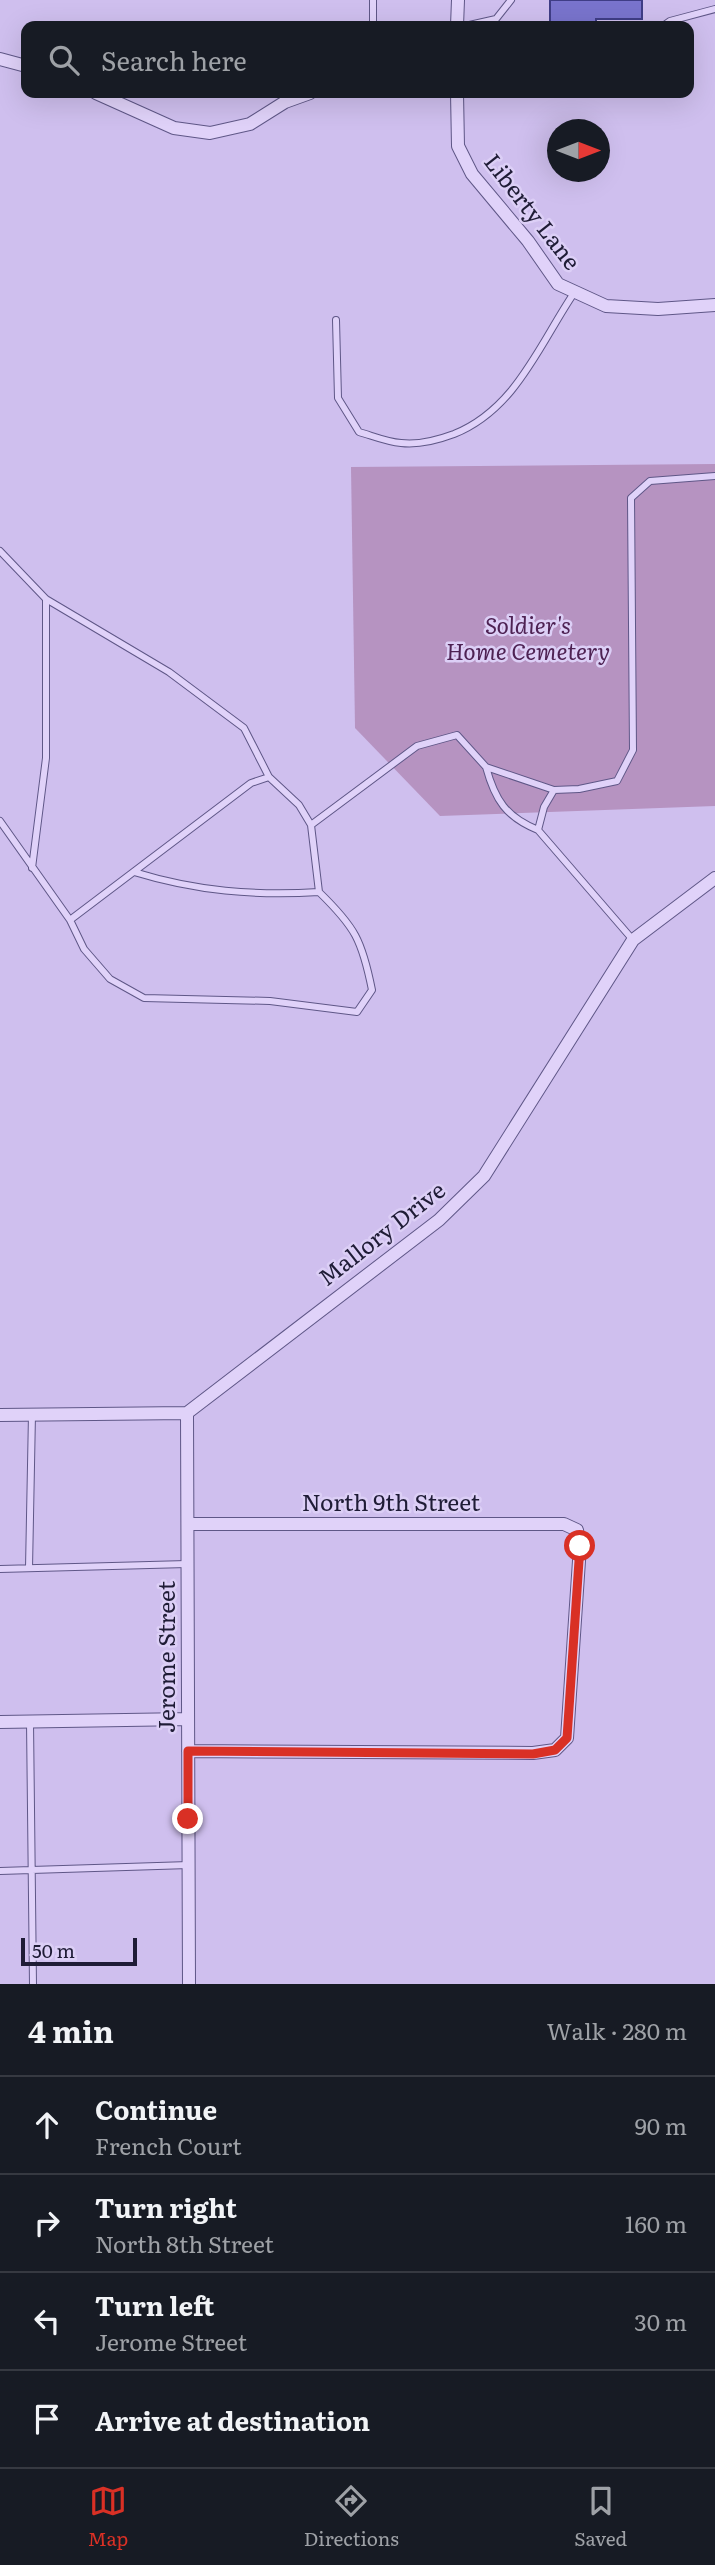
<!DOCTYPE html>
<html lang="en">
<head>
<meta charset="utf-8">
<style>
	:root { --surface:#171b24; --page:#20242c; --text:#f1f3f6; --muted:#9ea1a6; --line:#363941; --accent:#d93025 }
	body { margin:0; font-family:Literata,serif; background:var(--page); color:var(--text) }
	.compass { position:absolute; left:547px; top:119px; width:63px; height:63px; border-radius:50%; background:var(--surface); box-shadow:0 7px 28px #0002; rotate:90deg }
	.scale { position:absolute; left:21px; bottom:18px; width:116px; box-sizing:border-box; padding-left:7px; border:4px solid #1f1c36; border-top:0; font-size:19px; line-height:24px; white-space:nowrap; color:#1f1c36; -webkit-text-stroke:5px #dccff6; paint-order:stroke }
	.stop { position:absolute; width:21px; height:21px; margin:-16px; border:5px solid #d93025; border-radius:50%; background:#fff }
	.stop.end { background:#d93025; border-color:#fff; box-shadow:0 2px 7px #0008 }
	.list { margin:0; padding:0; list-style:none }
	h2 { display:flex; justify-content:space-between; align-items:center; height:91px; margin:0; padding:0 28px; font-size:30px }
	h2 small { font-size:23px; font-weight:400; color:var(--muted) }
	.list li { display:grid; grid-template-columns:46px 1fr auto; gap:21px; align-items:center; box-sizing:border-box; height:98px; padding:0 28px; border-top:2px solid var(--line) }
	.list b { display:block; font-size:26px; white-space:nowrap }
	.list p { margin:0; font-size:23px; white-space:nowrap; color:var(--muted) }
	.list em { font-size:23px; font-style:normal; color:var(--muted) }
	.icon { flex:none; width:38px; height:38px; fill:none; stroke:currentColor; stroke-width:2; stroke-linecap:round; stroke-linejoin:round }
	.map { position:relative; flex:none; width:715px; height:1984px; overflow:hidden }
	.search { position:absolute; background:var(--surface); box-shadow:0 7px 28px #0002; left:21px; right:21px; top:21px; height:77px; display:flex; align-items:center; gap:18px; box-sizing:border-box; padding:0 24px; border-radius:14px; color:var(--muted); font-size:26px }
	.sheet { height:483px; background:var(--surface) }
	nav { display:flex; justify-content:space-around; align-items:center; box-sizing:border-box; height:98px; border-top:2px solid var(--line); background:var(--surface); font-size:19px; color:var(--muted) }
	nav a { display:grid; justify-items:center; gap:4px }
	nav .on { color:var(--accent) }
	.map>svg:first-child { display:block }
	.cemetery { fill:#b693c1 }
	.building { fill:#7974cd; stroke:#3f3d86; stroke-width:2 }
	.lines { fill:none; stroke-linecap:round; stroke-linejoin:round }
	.lane-casing { stroke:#5f5787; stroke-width:8 }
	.street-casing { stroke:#5f5787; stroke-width:14 }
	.lane { stroke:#e0d2f9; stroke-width:6 }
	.street { stroke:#e0d2f9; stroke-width:12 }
	.route { stroke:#d93025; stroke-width:9 }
	.labels { text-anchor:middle; stroke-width:5; stroke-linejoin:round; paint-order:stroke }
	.street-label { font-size:23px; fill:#1f1c36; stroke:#dccff6 }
	.park-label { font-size:23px; font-style:italic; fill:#4e2253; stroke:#dccff6 }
</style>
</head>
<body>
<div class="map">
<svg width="715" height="1984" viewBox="0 0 715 1984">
	<rect width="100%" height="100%" fill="#cfbfee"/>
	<path class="cemetery" d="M715 464V806L440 816 355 728 351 467Z"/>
	<path class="building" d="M550 0H642V19H596V26H550Z"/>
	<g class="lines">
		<g class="lane-casing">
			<path id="lane" d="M373 0V26
				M465 26 496 19 511 0
				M663 26 670 21 715 9
				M336 320 338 398 359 432C373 436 387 442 401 443 418 445 438 440 454 434 516 409 539 345 574 293
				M0 551 46 599 169 672 244 728 269 777 299 805 311 825 417 746 457 735 486 767 554 790
				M486 767C495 800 506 817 538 830
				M0 821 70 920 251 783 269 777
				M32 868 46 758V599
				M134 872C196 891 254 896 319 892L311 825
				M70 920 84 949 110 979 144 998 270 1001 357 1012 372 990C362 940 355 927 319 892
				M633 940 538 830 544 807 554 790 579 789 617 781 633 750 631 498 650 481 715 476
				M29 1568 32 1414
				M0 1569 187 1564
				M30 1722 33 1984
				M0 1871 189 1865"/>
		</g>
		<g class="street-casing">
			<path id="street" d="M457 26 458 0
				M0 59 26 66
				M96 93 174 128 210 133 250 124 285 102 310 93
				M457 93 458 146 472 174 528 241 558 284 606 306 658 309 715 305
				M187 1413 439 1220 484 1176 633 940 715 878
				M187 1413 189 1984
				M0 1415 187 1413
				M188 1524H564L577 1530 580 1546 567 1738 555 1750 533 1753 188 1751
				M0 1722 188 1719"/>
		</g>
		<use href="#lane" class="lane"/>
		<use href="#street" class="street"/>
	</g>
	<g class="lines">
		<path class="route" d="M188 1819V1751L533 1754 555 1750 567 1738 580 1546"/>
	</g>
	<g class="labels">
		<g class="street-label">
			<text transform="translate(532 212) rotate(52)" y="8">Liberty Lane</text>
			<text transform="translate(382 1234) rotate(-38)" y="8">Mallory Drive</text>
			<text x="391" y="1511">North 9th Street</text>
			<text transform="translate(167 1657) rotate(-90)" y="8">Jerome Street</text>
		</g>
		<g class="park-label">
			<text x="528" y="634">Soldier's<tspan x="528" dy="26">Home Cemetery</tspan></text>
		</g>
	</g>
</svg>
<svg class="compass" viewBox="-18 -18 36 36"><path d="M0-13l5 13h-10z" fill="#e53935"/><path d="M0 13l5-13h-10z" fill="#9ea1a6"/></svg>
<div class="scale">50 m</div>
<div class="stop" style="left:580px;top:1546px"></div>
<div class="stop end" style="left:188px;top:1819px"></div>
<div class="search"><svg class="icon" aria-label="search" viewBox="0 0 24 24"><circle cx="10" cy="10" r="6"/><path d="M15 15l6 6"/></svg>Search here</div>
</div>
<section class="sheet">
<h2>4 min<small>Walk · 280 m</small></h2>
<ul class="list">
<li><svg class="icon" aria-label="ahead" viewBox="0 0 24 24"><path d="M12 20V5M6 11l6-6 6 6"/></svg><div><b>Continue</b><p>French Court</p></div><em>90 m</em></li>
<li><svg class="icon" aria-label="right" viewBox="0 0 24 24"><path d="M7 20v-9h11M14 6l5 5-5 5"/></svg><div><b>Turn right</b><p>North 8th Street</p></div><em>160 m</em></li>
<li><svg class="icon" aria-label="left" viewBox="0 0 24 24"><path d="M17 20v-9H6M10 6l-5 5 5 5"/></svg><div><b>Turn left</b><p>Jerome Street</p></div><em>30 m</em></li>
<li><svg class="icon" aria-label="arrive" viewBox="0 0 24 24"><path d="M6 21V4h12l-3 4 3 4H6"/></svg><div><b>Arrive at destination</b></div></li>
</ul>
</section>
<nav>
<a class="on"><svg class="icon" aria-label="map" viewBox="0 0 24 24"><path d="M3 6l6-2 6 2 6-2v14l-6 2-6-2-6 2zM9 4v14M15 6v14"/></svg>Map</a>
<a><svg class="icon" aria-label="directions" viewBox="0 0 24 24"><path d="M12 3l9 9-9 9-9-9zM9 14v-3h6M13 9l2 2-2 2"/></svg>Directions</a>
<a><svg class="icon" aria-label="saved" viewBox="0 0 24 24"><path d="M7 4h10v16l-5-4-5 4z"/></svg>Saved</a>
</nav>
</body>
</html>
